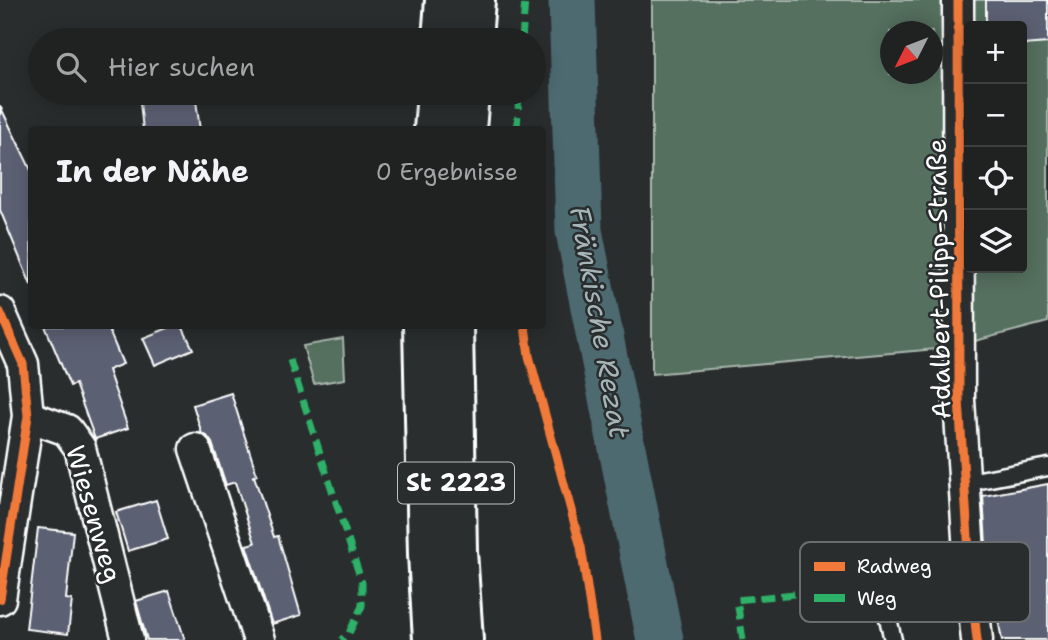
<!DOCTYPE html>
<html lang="de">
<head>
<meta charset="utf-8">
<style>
	:root { --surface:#202222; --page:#2d2f2f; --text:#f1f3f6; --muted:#a2a4a5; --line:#3d3f40 }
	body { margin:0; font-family:"Shantell Sans",sans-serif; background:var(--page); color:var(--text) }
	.controls { position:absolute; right:21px; top:21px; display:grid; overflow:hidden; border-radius:7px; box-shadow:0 4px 18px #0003 }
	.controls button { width:63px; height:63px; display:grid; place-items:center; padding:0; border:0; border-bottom:2px solid var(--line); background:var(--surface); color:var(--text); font:35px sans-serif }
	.compass { position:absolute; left:880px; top:21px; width:63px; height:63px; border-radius:50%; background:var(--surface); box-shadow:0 4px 18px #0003; rotate:228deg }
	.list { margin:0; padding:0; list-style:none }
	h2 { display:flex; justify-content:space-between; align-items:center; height:91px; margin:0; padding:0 28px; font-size:30px }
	h2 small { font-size:23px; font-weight:400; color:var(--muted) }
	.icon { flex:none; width:38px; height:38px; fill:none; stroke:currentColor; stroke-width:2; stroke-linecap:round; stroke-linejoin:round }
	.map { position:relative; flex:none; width:1048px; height:640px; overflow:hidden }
	.search { position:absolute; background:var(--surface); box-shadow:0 4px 18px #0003; left:28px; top:28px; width:518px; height:77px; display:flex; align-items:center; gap:18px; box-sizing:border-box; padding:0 24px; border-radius:38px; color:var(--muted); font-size:26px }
	.panel { position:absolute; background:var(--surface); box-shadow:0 4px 18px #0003; left:28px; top:126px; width:518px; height:203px; border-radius:7px }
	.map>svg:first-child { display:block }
	.green { fill:#54705f; stroke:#aab8af; stroke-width:2; fill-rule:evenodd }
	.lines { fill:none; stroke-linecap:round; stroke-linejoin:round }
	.river { stroke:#4e6b71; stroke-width:47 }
	.building { fill:#5c6173; stroke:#fff; stroke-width:2 }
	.service-casing { stroke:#fff; stroke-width:21 }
	.minor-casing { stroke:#fff; stroke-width:35 }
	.primary-casing { stroke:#fff; stroke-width:44 }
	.service { stroke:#2a2d2e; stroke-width:16 }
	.minor { stroke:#2a2d2e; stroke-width:30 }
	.primary { stroke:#2a2d2e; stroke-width:38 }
	.quiet { stroke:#2db169; stroke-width:7; stroke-dasharray:14 7; stroke-linecap:butt }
	.cycleway-casing { stroke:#2a2d2e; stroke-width:13 }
	.cycleway { stroke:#f17a3a; stroke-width:9 }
	.labels { text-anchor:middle; stroke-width:5; stroke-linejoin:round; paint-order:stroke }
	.shield { fill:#2a2d2e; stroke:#bfc0c0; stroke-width:2 }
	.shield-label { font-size:24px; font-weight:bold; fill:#fff }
	.street-label { font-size:26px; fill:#fff; stroke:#2a2d2e }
	.water-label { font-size:28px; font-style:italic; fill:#a6b5b8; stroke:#2a2d2e }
	.key { fill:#2a2d2e; stroke:#6a6c6d; stroke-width:2 }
	.key-label { font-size:19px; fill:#fff }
</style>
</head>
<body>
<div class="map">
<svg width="1048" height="640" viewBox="0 0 1048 640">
	<rect width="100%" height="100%" fill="#2a2d2e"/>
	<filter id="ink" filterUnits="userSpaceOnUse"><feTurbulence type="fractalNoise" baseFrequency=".0143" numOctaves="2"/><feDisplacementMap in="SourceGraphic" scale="14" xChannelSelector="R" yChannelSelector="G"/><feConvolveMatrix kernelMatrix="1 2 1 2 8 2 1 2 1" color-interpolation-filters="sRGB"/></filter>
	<g filter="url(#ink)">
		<path class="green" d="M652 0H1048V322L948 348 652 374ZM969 26H1022V268H969ZM890 32H932V74H890Z
			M343 339 345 379 314 384 303 346Z"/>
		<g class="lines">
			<path class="river" d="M572 0 579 231 660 640"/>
		</g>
		<path class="building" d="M986 0H1048V43L1022 45V26H986Z
			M139 93H195L200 130H143Z
			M0 106 32 172 31 285 0 210Z
			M45 326H107L123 364 108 370 128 428 95 439 75 384 70 386Z
			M173 326H182L193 349 155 365 143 338Z
			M231 393 257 475 252 477 254 476 274 537 278 536 301 615 272 624 246 545 255 543 235 482 226 485 212 443 207 436 202 434 193 405Z
			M1048 484V640H1002L987 562 983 496Z
			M156 500 168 539 128 551 116 512Z
			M38 528 73 532 66 599 72 600 68 634 26 629Z
			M169 591 185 640H147L136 601Z"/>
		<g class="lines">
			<g class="service-casing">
				<path id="service" d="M964 483 1048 467
					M881 588 893 640"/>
			</g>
			<g class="minor-casing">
				<path id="minor" d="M958 0 959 400 971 583 977 640
					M0 312 23 364 28 416 0 599
					M28 416 67 430 80 448 128 640
					M195 449 259 640"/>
			</g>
			<g class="primary-casing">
				<path id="primary" d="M442 40 445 0
					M472 40 475 0
					M434 130 437 93
					M466 130 469 93
					M423 326 428 554 433 640
					M453 326 457 551 463 640"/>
			</g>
			<use href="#service" class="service"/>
			<use href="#minor" class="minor"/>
			<use href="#primary" class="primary"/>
			<path class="quiet" d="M522 40 525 0
				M517 130 519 93
				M290 360 362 583V606L349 633 341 640
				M743 640 737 600 813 592"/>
			<g class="cycleway-casing">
				<path id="cycleway" d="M958 0 959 400 971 583 977 640
					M0 312 23 364 28 416 0 599
					M525 326 529 356 581 547 595 640"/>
			</g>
			<use href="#cycleway" class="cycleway"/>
		</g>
	</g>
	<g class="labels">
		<rect class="shield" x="398" y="462.5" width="116" height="41" rx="5"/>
		<g class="shield-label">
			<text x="456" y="491">St 2223</text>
		</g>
		<g class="street-label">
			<text transform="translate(939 279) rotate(-91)" y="9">Adalbert-Pilipp-Straße</text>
			<text transform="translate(94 514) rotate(74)" y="9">Wiesenweg</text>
		</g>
		<g class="water-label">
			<text transform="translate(600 322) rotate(80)" y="10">Fränkische Rezat</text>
		</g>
	</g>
	<rect x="800" y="542" width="230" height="80" rx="10" class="key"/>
	<rect x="814" y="562" width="31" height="9" fill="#f17a3a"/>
	<rect x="814" y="594" width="31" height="8" fill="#2db169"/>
	<g class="key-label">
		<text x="857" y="573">Radweg</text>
		<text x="857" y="605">Weg</text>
	</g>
</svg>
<div class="controls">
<button>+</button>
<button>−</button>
<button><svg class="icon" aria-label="locate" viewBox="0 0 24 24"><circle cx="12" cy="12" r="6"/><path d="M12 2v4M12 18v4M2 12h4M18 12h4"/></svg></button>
<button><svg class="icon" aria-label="layers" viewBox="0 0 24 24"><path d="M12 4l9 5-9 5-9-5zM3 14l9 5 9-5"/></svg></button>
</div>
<svg class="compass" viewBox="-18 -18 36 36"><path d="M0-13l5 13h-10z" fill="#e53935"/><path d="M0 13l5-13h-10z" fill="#a2a4a5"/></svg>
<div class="search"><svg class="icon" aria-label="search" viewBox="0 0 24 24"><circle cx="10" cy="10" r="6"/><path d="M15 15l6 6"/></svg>Hier suchen</div>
<section class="panel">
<h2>In der Nähe<small>0 Ergebnisse</small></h2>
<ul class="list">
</ul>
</section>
</div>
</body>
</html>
